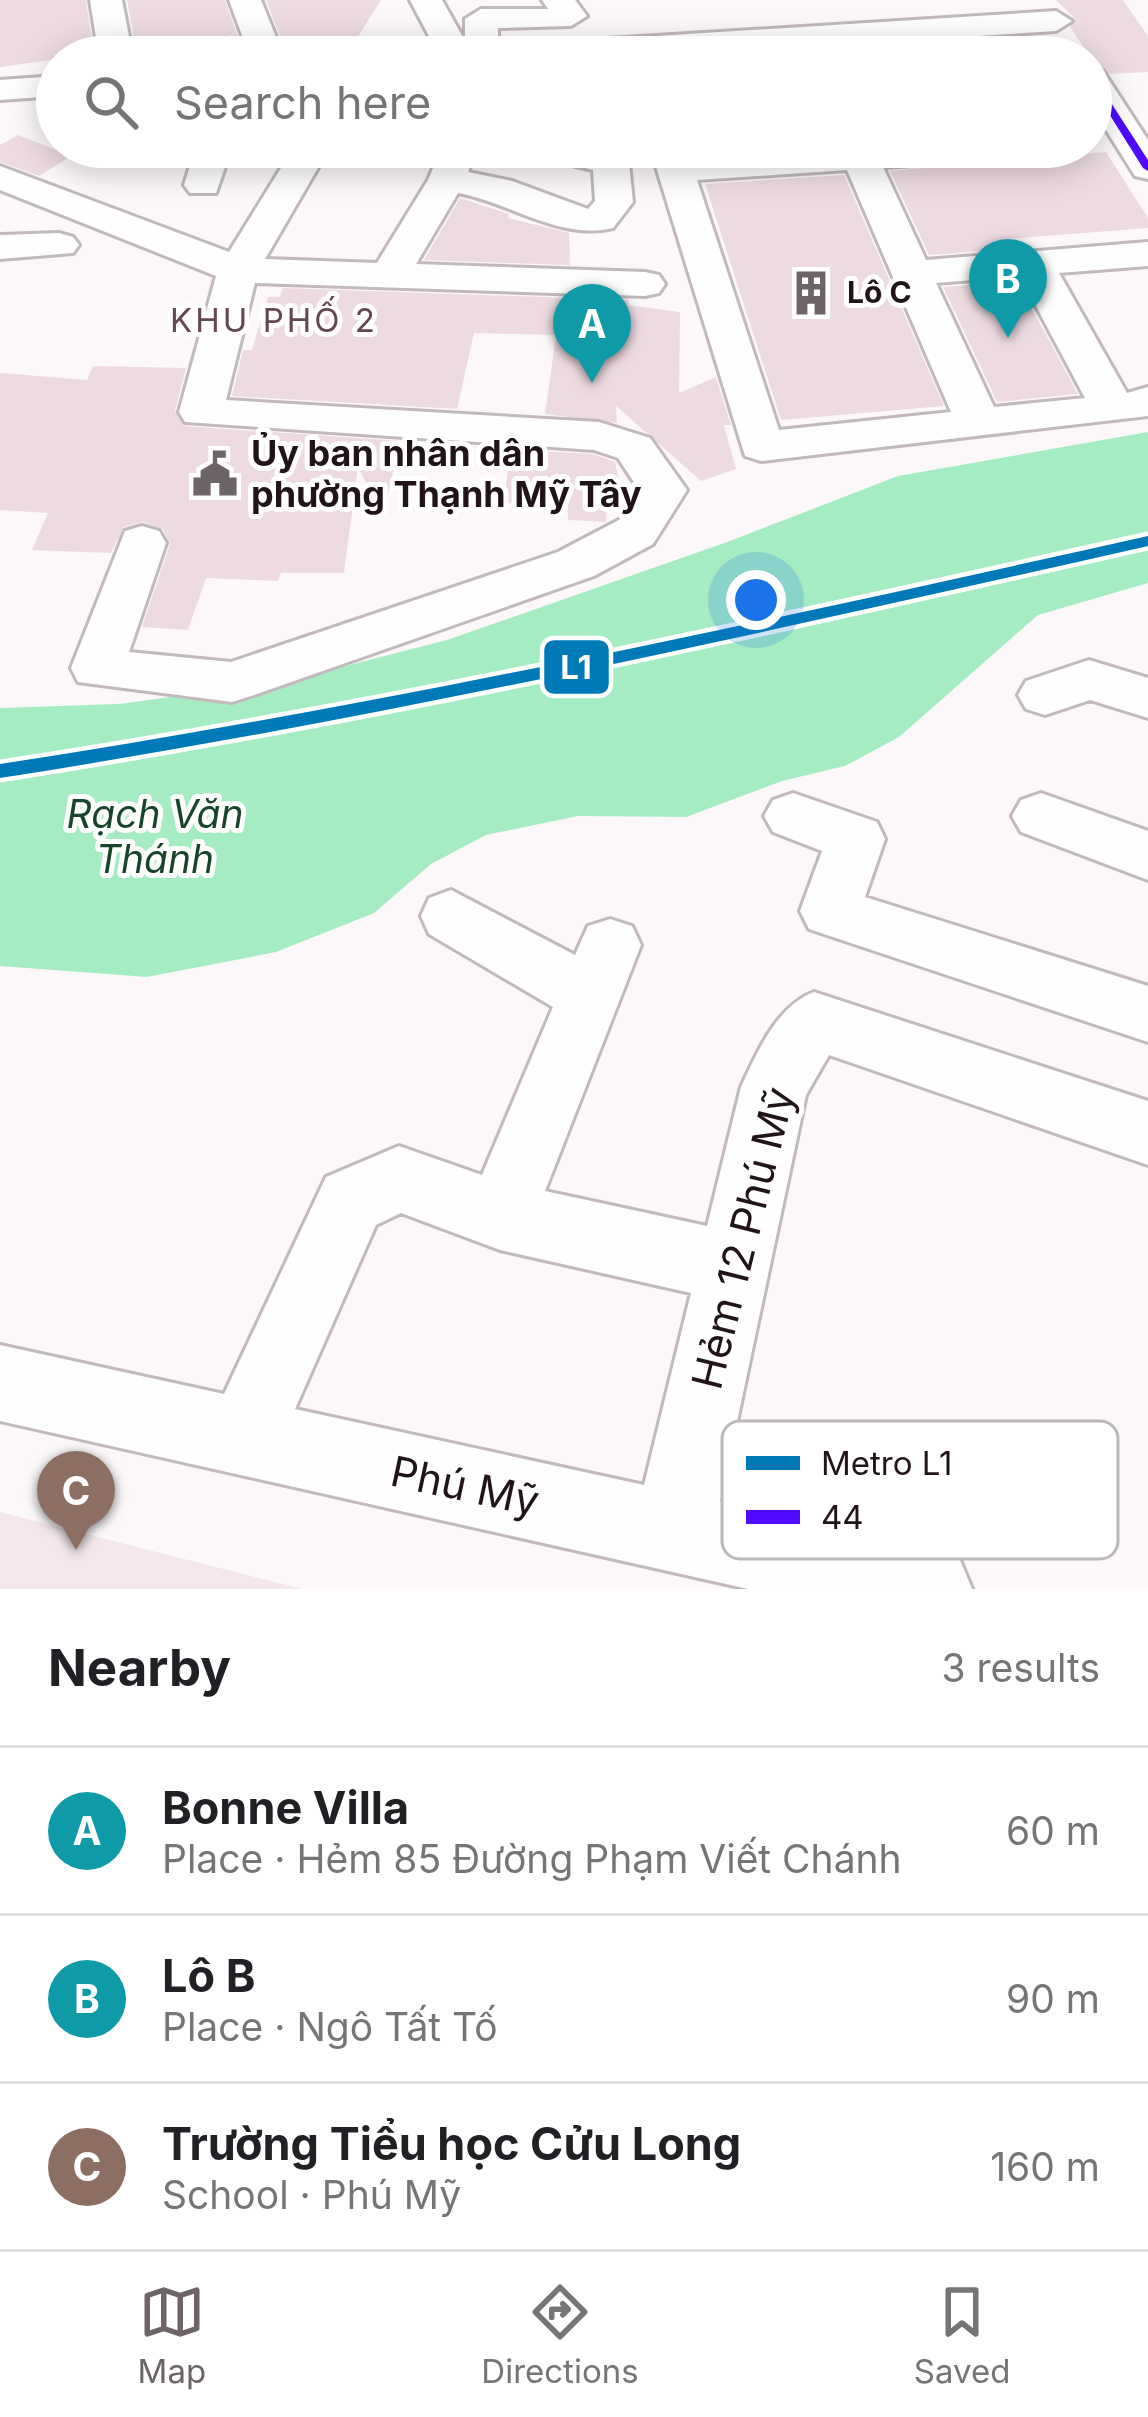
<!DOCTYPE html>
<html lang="en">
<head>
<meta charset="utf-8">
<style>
	:root { --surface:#fff; --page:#f6f6f6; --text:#202124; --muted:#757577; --line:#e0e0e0; --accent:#6d6467 }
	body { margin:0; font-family:Inter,sans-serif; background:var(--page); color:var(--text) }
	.you { position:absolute; left:756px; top:600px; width:42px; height:42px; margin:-30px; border:9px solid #fff; border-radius:50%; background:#1a73e8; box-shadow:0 0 0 18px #1a73e833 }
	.badge { display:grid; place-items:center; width:78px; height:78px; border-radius:50%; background:var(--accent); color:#fff; font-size:39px; font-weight:700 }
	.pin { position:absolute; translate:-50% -99px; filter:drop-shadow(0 3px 6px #0008) }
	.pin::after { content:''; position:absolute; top:63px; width:42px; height:36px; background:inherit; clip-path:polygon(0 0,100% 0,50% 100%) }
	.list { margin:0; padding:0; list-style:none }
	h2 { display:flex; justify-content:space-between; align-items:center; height:156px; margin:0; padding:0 48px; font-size:51px }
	h2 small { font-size:39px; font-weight:400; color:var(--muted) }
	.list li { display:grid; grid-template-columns:78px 1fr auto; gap:36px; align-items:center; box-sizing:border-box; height:168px; padding:0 48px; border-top:3px solid var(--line) }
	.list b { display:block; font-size:45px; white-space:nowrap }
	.list p { margin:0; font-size:39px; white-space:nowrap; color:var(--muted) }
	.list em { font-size:39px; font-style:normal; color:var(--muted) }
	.icon { flex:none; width:66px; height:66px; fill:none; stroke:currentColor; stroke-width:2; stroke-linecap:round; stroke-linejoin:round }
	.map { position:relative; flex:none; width:1148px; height:1589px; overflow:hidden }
	.search { position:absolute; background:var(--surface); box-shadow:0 6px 30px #0003; left:36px; right:36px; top:36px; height:132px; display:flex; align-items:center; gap:30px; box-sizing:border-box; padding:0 42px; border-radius:66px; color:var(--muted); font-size:45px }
	.sheet { height:660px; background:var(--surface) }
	nav { display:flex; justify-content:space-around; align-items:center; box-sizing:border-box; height:168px; border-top:3px solid var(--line); background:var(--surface); font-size:33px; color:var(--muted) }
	nav a { display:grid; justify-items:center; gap:6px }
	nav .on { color:var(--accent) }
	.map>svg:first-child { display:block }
	.built { fill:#f3e7eb }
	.water { fill:#a6ecc3 }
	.building { fill:#eddbe1 }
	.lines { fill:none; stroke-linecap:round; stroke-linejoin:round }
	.minor-casing { stroke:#c1b9bc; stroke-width:6 }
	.minor { fill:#fffefe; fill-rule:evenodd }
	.bus-1-casing { stroke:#fff; stroke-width:9 }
	.bus-1 { fill:#4f0aff; fill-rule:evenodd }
	.metro-1-casing { stroke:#fff; stroke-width:9 }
	.metro-1 { fill:#0079b8; fill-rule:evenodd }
	.labels { text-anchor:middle; stroke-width:10; stroke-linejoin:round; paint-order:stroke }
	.far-poi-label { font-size:30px; font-weight:bold; fill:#201418; stroke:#fff; text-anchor:start }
	.far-neighbourhood-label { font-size:33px; letter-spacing:3px; fill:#634750; stroke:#fff }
	.poi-label { font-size:36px; font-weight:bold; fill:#201418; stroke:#fff; text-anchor:start }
	.water-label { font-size:39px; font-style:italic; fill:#19442c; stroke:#fff }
	.near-street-label { font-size:42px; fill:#201418; stroke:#fff }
	.key { fill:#fff; stroke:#bcb8ba; stroke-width:3 }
	.key-label { font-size:33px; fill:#201418 }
	.line-badge { stroke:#fff; stroke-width:4.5 }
	.badge-label { font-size:33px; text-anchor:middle; font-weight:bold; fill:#fff }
</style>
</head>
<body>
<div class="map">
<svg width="1148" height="1589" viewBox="0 0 1148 1589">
	<rect width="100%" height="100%" fill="#fcf8f9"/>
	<path class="built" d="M1034 44 1041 57 697 56 863 51Z
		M0 1512 302 1589H0Z"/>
	<path class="water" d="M1148 432V583L1038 615 899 737 845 766 782 781 686 817 578 816 486 835 431 864 374 913 276 952 147 977 0 966V708L119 704 283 682 447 640 730 541 898 476Z"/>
	<path class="building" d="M0 0H86L94 54 0 67Z
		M127 0H225L245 57H197L234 35 136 48Z
		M266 0H381L345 57H288Z
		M1056 0H1123L1148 36V72L1110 74 1096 65 1070 27 1076 20Z
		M18 135 71 156 39 176 0 162V145Z
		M1106 152 1148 218V228L1005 239 1010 249 929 255 890 171Z
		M844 175 944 406 781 420 705 184Z
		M460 198 509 214 508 218 569 233 570 265 424 260Z
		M1017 281 1078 394 997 402 943 287Z
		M283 288 628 300V305L680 312 679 393 716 377 731 425H724L736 469 701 481 616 406 617 423 545 414 556 335 474 333 457 409 232 396 243 350H252L268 297H280Z
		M93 366 186 368 175 411 185 426 400 441 383 517 358 467 344 573H281L278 581 206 578 188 630 142 627 170 544 163 529 143 522 124 527 111 553 32 550 48 513 0 510V373L87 380Z
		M540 451 593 454 615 462 620 485H608L606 522 568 520V505L504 503 509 461 538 462Z"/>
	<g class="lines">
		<g class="minor-casing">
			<path id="minor" d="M90 0H122L133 57H99Z
				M229 0H261L284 57H250Z
				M410 0H442L465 41V19L481 9H548L542 0H575L587 16 571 26 498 28V46L1056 11 1072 21 1056 31 644 57H440Z
				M1091 68 1103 71 1148 140V179L1135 176 1091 106Z
				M57 76V96L0 100V80Z
				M196 147H232L216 193H190L184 185Z
				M294 147H330L265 259 377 263 428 180 442 147H478L468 172 512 181 588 209 595 201 593 170 530 155 525 147H590L624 155 629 163 633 202 613 228C560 241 509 202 458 193L416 264 645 272 659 275 665 284 659 293 645 296 255 283 226 400 599 422 650 438 687 490 653 544 594 576 251 696 232 702 78 682 71 668 125 531 142 526 159 531 166 543 129 652 231 662 558 552 619 520 639 490 618 458 594 450 185 422 179 412 216 276 0 190V166L229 252Z
				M650 147H686L690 158 856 147H1039L1034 155 1021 158 883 167 926 260 1148 242V266L1059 273 1127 393 1148 387V416L761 461 745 456ZM847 170 951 412 779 430 697 180ZM1020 276 1085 398 994 407 936 283Z
				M59 233 73 237 79 245 73 253 0 259V235Z
				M1089 660 1148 678V718L1090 700 1045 715 1026 709 1018 695 1026 681Z
				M793 793 877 822 885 839 865 897 1148 986V1042L809 929 800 911 822 851 773 832 764 816 773 800Z
				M1041 793 1148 831V880L1021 832 1012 816 1021 800Z
				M451 890 575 955 588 926 610 919 632 926 641 945 545 1191 707 1226 741 1087C757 1052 777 1006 814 992L1148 1101V1165L829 1055 806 1095 720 1502 931 1548 960 1560 972 1589H748L0 1421V1345L224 1394 326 1177 399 1146 482 1175 553 1007 429 934 421 916 429 898ZM401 1213 500 1250 691 1293 644 1485 295 1409 376 1225Z"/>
		</g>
		<use href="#minor" class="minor"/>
		<g class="bus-1-casing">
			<path id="bus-1" d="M1091 75 1095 78 1148 160V171L1143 168 1091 85Z"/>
		</g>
		<use href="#bus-1" class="bus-1"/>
		<g class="metro-1-casing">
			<path id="metro-1" d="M1148 536V546C767 632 386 718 0 778V764C386 705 767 621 1148 536Z"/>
		</g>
		<use href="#metro-1" class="metro-1"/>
	</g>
	<defs>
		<g id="building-bare" transform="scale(3.6)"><path d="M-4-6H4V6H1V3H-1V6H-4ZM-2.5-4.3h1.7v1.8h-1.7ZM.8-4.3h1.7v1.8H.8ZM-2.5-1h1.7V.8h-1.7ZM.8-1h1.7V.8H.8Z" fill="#6d6467" stroke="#fff" stroke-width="2.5" paint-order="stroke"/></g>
		<g id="civic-bare" transform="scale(3.6)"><path d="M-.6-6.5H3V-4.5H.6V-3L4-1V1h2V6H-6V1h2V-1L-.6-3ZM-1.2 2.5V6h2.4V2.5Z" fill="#6d6467" stroke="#fff" stroke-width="2.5" paint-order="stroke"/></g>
	</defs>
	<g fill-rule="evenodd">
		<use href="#building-bare" x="811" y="293"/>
		<use href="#civic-bare" x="215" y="474"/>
	</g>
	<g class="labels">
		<g class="far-poi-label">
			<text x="847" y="303">Lô C</text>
		</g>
		<g class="far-neighbourhood-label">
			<text x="274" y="332">KHU PHỐ 2</text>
		</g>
		<g class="poi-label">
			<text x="251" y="466">Ủy ban nhân dân<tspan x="251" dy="41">phường Thạnh Mỹ Tây</tspan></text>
		</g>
		<g class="water-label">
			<text x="155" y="828">Rạch Văn<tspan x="155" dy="45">Thánh</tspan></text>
		</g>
		<g class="near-street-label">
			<text transform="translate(743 1238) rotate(-76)" y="15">Hẻm 12 Phú Mỹ</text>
			<text transform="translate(465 1486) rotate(12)" y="15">Phú Mỹ</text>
		</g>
	</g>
	<rect x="722" y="1421" width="396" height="138" rx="18" class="key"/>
	<rect x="746" y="1456" width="54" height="14" fill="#0079b8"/>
	<rect x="746" y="1510" width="54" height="14" fill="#4f0aff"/>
	<g class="key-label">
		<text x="821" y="1475">Metro L1</text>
		<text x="821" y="1529">44</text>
	</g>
	<rect class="line-badge" x="542" y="638" width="69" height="58" rx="12" fill="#0079b8"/>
	<g class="badge-label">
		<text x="576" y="679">L1</text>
	</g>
</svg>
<div class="you"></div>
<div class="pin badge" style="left:592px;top:383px;background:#0f9aa8">A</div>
<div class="pin badge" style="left:1008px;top:338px;background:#0f9aa8">B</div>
<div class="pin badge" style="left:76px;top:1550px;background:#8d6e63">C</div>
<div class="search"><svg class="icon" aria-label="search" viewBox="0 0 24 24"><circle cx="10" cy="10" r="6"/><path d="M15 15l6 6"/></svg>Search here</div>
</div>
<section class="sheet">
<h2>Nearby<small>3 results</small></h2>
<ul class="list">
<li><span class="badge" style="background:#0f9aa8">A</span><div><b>Bonne Villa</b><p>Place · Hẻm 85 Đường Phạm Viết Chánh</p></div><em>60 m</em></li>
<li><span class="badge" style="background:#0f9aa8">B</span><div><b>Lô B</b><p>Place · Ngô Tất Tố</p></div><em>90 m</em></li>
<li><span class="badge" style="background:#8d6e63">C</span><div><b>Trường Tiểu học Cửu Long</b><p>School · Phú Mỹ</p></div><em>160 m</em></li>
</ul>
</section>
<nav>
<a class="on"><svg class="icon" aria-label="map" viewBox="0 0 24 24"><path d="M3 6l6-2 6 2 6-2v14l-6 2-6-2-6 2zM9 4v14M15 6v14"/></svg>Map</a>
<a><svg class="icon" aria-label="directions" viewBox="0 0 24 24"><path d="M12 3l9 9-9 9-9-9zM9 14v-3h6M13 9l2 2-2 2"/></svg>Directions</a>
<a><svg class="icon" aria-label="saved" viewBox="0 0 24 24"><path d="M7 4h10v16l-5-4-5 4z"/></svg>Saved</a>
</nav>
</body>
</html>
